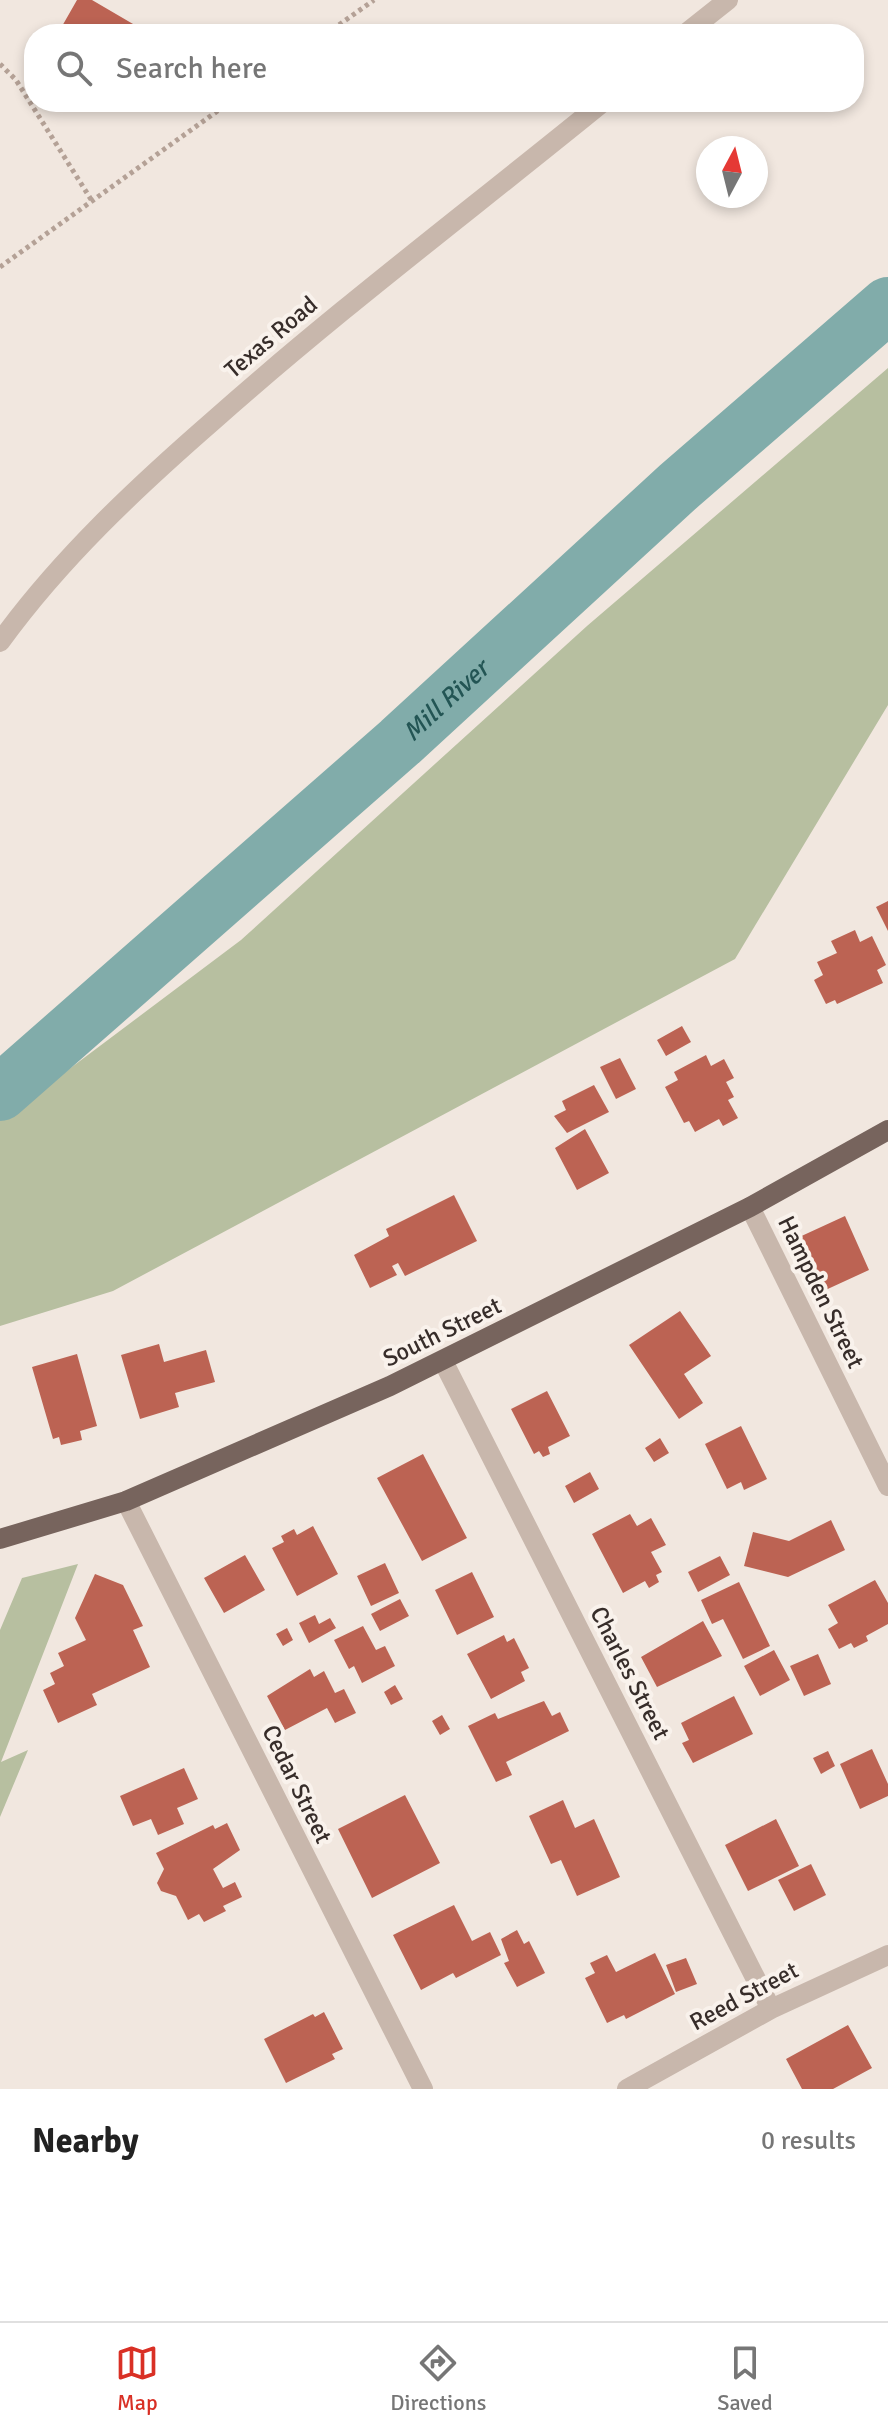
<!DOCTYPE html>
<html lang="en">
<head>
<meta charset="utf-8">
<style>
	:root { --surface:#fff; --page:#f6f6f6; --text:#222; --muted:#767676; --line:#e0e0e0; --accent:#d93025 }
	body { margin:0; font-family:Signika,sans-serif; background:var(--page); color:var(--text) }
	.compass { position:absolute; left:696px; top:136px; width:72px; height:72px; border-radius:50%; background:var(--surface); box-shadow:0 4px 12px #0003; rotate:7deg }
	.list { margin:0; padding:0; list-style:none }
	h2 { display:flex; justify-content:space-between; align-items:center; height:104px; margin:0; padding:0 32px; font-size:34px }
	h2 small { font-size:26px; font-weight:400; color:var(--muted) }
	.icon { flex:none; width:44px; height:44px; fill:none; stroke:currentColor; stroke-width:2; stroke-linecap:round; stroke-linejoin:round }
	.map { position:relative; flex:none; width:888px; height:2089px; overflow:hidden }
	.search { position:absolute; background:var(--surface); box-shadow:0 4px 12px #0003; left:24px; right:24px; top:24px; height:88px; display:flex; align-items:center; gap:20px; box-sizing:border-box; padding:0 28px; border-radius:32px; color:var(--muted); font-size:30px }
	.sheet { height:232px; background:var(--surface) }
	nav { display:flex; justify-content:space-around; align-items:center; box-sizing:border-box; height:112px; border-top:2px solid var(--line); background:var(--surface); font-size:22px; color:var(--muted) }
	nav a { display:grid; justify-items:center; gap:4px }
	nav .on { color:var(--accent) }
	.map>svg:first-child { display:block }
	.green { fill:#b7bfa0 }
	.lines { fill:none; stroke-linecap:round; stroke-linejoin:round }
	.river { stroke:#81acaa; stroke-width:56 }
	.building { fill:#bc6353 }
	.path { stroke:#b4a196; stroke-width:5; stroke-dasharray:4 4; stroke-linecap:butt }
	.minor { stroke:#c8b7ac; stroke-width:20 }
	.major { stroke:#77645d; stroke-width:20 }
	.labels { text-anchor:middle; stroke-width:8; stroke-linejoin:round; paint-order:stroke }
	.street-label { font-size:24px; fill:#372d2a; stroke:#f9f2ec }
	.water-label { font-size:26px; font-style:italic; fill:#235554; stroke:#f9f2ec }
</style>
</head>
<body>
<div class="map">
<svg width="888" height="2089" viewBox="0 0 888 2089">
	<rect width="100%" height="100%" fill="#f1e7df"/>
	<path class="green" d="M888 368V705L735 959 113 1291 0 1326V1121L241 940 587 626Z
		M78 1564 1 1762 28 1750 0 1817V1630L22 1578Z"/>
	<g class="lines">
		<path class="river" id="s1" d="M0 1093 400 742 679 486 888 305"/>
	</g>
	<path class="building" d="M77 0H92L145 31 143 34H63L65 30 61 28Z
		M888 901V931L876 907Z
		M855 930 860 942 872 936 886 965 877 970 883 983 837 1004 835 1000 826 1004 814 980 823 975 817 962 837 953 831 941Z
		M682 1026 691 1042 666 1056 657 1040Z
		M706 1055 711 1066 724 1059 734 1078 726 1082 734 1097 728 1100 738 1118 723 1126 719 1119 695 1132 689 1121 684 1123 665 1087 678 1080 674 1072Z
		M620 1058 636 1089 616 1099 600 1067Z
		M594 1085 609 1112 567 1133 554 1116 566 1110 562 1101Z
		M585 1129 609 1173 577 1190 555 1148Z
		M454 1195 477 1241 405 1276 398 1263 392 1266 397 1275 370 1288 354 1255 389 1236 386 1229Z
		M845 1216 869 1270 819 1293 795 1239Z
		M680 1311 711 1356 684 1374 703 1403 679 1419 629 1345Z
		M159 1344 164 1362 206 1350 215 1382 175 1393 179 1407 140 1419 121 1355Z
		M77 1354 97 1426 80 1431 82 1440 61 1445 59 1437 53 1439 32 1367Z
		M547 1391 570 1436 548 1447 550 1454 543 1457 539 1451 534 1454 511 1409Z
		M741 1426 767 1479 744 1490 741 1482 727 1489 705 1444Z
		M660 1438 669 1453 654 1462 645 1448Z
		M423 1454 467 1538 422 1561 377 1478Z
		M590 1472 599 1489 574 1503 565 1486Z
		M630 1514 637 1526 651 1518 666 1545 651 1552 662 1572 656 1575 659 1582 649 1588 645 1581 623 1593 592 1534Z
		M831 1520 845 1550 788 1577 744 1566 753 1532 789 1541Z
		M313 1526 338 1574 297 1596 272 1548 284 1542 281 1536 294 1529 297 1535Z
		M245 1555 265 1590 224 1613 204 1578Z
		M720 1556 730 1575 698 1592 688 1572Z
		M385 1563 399 1593 371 1606 357 1576Z
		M472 1572 494 1617 457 1635 435 1590Z
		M95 1574 123 1585 143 1626 133 1630 150 1667 92 1694 97 1705 58 1723 43 1690 55 1684 50 1673 64 1666 58 1653 86 1640 75 1618Z
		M875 1580 888 1603V1624L866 1636 868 1641 854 1648 851 1643 839 1649 828 1629 838 1623 828 1605Z
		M739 1582 770 1646 743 1659 723 1619 712 1624 701 1600Z
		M400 1599 409 1616 380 1631 371 1614Z
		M315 1615 319 1624 330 1618 336 1628 309 1643 299 1623Z
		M703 1621 722 1656 657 1687 641 1657Z
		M363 1626 376 1650 385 1646 395 1666 362 1683 354 1666 349 1669 334 1640Z
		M287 1628 293 1640 283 1646 276 1634Z
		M504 1635 507 1642 514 1638 529 1668 521 1672 525 1681 491 1699 467 1654Z
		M774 1650 790 1680 760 1696 744 1666Z
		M818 1654 831 1684 804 1696 790 1666Z
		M310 1669 314 1677 324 1671 335 1693 344 1689 356 1713 335 1723 327 1708 285 1730 267 1696Z
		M395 1685 403 1699 391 1705 384 1692Z
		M734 1696 753 1734 693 1763 682 1743 689 1740 681 1723Z
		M544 1701 552 1716 560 1712 569 1731 506 1762 512 1775 496 1782 468 1726 495 1713 498 1719Z
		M442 1715 450 1729 440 1735 432 1721Z
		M872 1749 888 1784V1796L860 1809 840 1764Z
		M828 1751 835 1766 821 1774 813 1758Z
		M184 1768 198 1799 177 1808 184 1824 158 1835 151 1819 133 1826 120 1796Z
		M405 1795 440 1863 372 1898 338 1829Z
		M563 1800 575 1828 594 1819 620 1877 577 1896 561 1860 551 1864 529 1816Z
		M776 1819 799 1866 748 1891 725 1845Z
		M227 1823 240 1850 213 1869 223 1888 235 1882 242 1897 223 1906 226 1911 204 1922 199 1914 188 1920 176 1896 161 1891 157 1883 164 1869 156 1853 213 1825 215 1829Z
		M811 1864 826 1895 794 1911 778 1880Z
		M454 1905 472 1941 490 1932 501 1955 456 1978 453 1973 421 1990 393 1935Z
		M517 1930 524 1944 529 1941 545 1973 517 1987 504 1963 509 1961 501 1939Z
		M655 1953 675 1994 626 2019 624 2015 607 2023 585 1978 595 1973 590 1963 607 1955 616 1972Z
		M686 1958 697 1984 676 1992 666 1965Z
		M324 2012 343 2049 332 2054 335 2059 286 2083 264 2039 313 2014 315 2017Z
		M848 2025 872 2068 833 2089H802L786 2059Z"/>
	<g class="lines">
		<path class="path" d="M326 34 374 0
			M0 64 16 80 92 201
			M0 267 230 102"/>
		<path class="minor" d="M685 34 728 0
			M0 642C60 559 137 487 214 420 339 309 473 208 603 102
			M750 1207 888 1486
			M443 1361 771 2009
			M126 1501 423 2089
			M627 2089 771 2009 888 1955"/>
		<path class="major" d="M0 1539 126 1501 390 1386 750 1207 888 1130"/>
	</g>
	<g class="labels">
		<g class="street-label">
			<text transform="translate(271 337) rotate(-40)" y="8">Texas Road</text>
			<text transform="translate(821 1292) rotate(64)" y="8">Hampden Street</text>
			<text transform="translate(442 1332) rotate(-26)" y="8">South Street</text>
			<text transform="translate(630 1673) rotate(63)" y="8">Charles Street</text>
			<text transform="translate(297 1784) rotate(64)" y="8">Cedar Street</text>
			<text transform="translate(744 1996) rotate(-28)" y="8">Reed Street</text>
		</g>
		<g class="water-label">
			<text dy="9" stroke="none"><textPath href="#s1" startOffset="594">Mill River</textPath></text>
		</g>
	</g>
</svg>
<svg class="compass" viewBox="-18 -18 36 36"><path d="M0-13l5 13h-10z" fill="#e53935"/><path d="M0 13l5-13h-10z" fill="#767676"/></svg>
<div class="search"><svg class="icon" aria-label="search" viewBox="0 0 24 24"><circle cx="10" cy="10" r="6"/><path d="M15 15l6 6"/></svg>Search here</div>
</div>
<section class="sheet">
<h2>Nearby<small>0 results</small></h2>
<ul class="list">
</ul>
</section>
<nav>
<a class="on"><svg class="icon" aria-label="map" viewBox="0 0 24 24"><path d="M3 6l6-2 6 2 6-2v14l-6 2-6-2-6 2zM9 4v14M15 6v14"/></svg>Map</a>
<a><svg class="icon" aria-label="directions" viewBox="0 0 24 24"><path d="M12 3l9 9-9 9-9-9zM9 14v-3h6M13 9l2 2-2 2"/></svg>Directions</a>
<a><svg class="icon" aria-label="saved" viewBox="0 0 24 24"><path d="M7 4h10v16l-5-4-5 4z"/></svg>Saved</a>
</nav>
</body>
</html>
